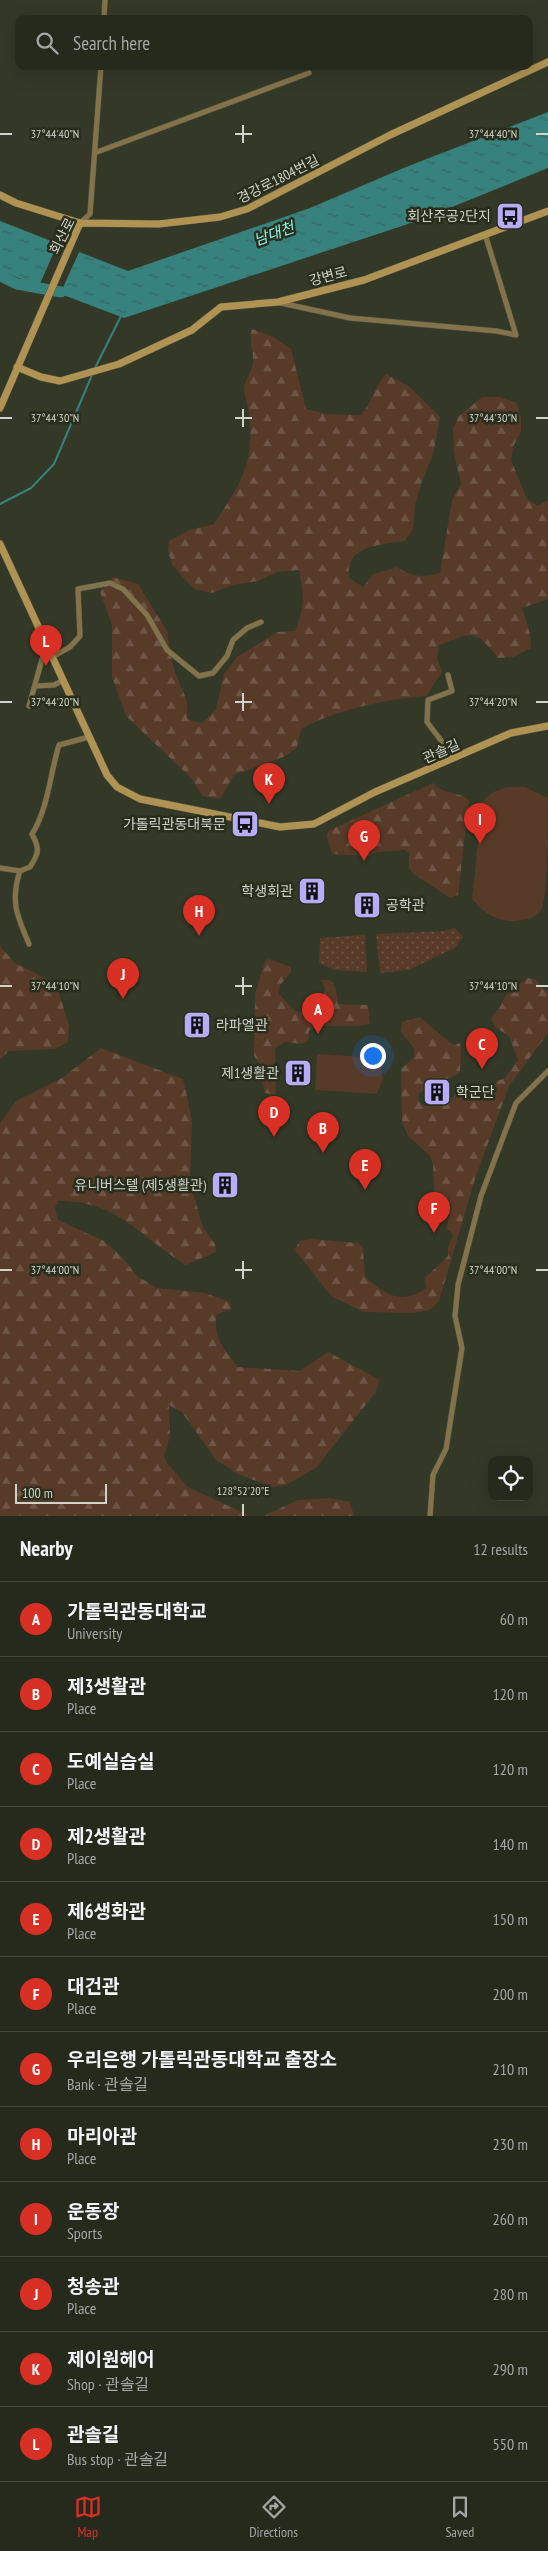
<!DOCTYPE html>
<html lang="en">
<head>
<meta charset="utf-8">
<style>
	:root { --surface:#262a1d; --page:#2e3226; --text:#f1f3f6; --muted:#a4a7a4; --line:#42463b; --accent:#d93025 }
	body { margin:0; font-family:"PT Sans Narrow","Noto Sans KR",sans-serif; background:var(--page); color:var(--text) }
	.controls { position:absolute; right:15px; bottom:15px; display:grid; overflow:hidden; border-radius:10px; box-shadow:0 5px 20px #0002 }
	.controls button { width:45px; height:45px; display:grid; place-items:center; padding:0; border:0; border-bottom:1px solid var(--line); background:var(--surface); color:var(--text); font:25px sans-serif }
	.scale { position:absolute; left:15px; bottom:12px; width:92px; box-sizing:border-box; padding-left:5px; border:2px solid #d0d3c9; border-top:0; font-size:14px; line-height:18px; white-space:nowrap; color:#d0d3c9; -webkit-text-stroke:4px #292e1d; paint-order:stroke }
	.you { position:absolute; left:372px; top:1055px; width:18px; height:18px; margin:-12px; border:4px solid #fff; border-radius:50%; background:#1a73e8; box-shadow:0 0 0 8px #1a73e833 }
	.badge { display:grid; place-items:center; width:32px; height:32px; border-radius:50%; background:var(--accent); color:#fff; font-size:16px; font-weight:700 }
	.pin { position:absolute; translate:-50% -41px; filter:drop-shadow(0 1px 2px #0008) }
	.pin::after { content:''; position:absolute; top:26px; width:18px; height:15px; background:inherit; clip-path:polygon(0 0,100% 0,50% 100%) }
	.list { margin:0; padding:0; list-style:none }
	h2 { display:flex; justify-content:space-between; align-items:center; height:65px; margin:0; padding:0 20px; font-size:21px }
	h2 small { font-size:16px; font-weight:400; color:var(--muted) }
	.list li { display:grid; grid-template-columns:32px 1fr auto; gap:15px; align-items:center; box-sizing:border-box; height:75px; padding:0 20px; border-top:1px solid var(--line) }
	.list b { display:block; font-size:19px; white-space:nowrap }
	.list p { margin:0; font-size:16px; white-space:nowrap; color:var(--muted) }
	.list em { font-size:16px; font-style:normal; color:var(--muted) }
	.icon { flex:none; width:28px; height:28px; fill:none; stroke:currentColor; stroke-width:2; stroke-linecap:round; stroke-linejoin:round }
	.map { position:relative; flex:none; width:548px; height:1516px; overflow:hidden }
	.search { position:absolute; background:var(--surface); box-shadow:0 5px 20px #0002; left:15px; right:15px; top:15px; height:55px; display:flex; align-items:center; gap:12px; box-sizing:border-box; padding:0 18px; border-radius:10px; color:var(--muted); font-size:19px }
	.sheet { height:965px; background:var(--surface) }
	nav { display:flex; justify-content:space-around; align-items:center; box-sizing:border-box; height:70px; border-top:1px solid var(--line); background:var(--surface); font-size:14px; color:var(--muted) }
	nav a { display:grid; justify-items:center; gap:2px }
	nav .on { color:var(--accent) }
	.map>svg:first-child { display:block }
	.grass { fill:url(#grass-dots) }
	.forest { fill:url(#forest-firs) }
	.park { fill:#573a28 }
	.water { fill:url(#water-ripples) }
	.pier { fill:#333827 }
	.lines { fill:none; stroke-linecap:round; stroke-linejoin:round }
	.stream { stroke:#37827d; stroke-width:2 }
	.river { stroke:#37827d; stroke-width:11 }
	.street-casing { stroke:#4f5444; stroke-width:6 }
	.secondary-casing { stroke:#4f5444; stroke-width:8 }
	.street { stroke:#84724a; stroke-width:5 }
	.secondary { stroke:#b09352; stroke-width:7 }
	.ticks { fill:none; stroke:#d0d3c9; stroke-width:2 }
	.labels { text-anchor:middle; stroke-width:5; stroke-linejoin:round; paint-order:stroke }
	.street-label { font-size:14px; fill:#d0d3c9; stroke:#292e1d }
	.poi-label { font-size:14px; fill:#d0d3c9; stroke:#292e1d; text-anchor:end }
	.water-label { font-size:15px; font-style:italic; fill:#84f5ec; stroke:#292e1d }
	.ticks-label { font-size:12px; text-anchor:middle; fill:#d0d3c9; stroke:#292e1d; stroke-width:5; stroke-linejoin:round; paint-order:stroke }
</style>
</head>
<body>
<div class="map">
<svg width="548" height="1516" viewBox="0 0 548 1516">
	<defs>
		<pattern id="grass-dots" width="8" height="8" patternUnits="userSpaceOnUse" patternTransform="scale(1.25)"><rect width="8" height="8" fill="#573a28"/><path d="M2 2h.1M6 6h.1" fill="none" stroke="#6e5646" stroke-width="1.8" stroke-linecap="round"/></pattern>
		<pattern id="forest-firs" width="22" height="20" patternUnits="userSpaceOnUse" patternTransform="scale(1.25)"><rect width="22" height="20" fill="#573a28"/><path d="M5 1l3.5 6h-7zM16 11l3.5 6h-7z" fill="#6e5646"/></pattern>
		<pattern id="water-ripples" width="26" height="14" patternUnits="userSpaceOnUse" patternTransform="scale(1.25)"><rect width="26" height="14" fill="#37827d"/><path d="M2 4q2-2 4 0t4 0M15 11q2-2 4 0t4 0" fill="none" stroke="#3a6763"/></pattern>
	</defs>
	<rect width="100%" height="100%" fill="#333827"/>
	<path class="grass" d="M455 928 463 937 455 948 409 970 380 973 376 934 444 931Z
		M365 935 367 972 335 970 319 963 320 938Z"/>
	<path class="forest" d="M252 329 272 336 291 349 306 409 326 414 361 415C372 402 374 387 386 374L410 387 440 417 433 455 422 481 415 505 413 530 404 541C380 545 345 545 349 578L363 587 373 574 397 567C411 577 424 578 440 573L452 500 461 484 454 453 453 428 459 416 482 397H500L517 403 521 417V432L513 447 511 460 527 499 538 506 548 500V599L522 608 530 634 531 648 513 657 498 658C474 628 473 632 439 645L437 659 442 672 426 696C384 700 338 709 301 729L297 748 283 757 234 775 220 799 202 796 192 779 126 716 112 677V625L100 592 113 577 138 584 167 631 174 670 187 701V719L202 723 216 710 224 674 237 657 277 632 295 631C305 606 304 596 299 570L277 572 258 581 233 585 212 593 194 589 172 565 168 550 169 541 190 530 214 524C238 487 253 468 250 422 250 413 244 392 244 388 245 379 252 371 253 363 254 351 248 339 252 329Z
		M433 783C443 795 459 791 469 800L458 895 450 898 412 873 409 868V853L405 850 377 852 368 856 332 854 327 836 328 831Z
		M0 946 15 963 49 980 55 981 69 1025 68 1042 55 1049 9 1051 0 1059Z
		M269 959 291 967V972L280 985 279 994 295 1011 300 1012 324 994 325 988 321 980H331L336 989 338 1004 368 1005 370 1024 361 1026H314L309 1031 308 1041 302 1044 285 1042 275 1048 276 1094 274 1095 265 1093 261 1079 262 1068 254 1056 255 994 265 961Z
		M528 978 535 979 548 992V1033L509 1086 475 1179 439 1301 430 1310 413 1313 364 1312 331 1296 295 1250 299 1241 311 1239 358 1243 363 1248 365 1277C384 1294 402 1306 426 1288L425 1278 448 1256V1247L453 1235 447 1228 451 1204 435 1199 433 1165 430 1156 408 1136 402 1122 401 1069 414 1057V1048L401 1032 402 1022 420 1017 449 1042 454 1045 460 1043C462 1053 460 1062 460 1073L419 1093 418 1099 422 1105C454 1112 452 1089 463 1089 467 1089 471 1092 474 1093 479 1093 486 1092 491 1091L496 1081 504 1079 518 1060 509 1036 495 1027 491 1018 500 1007 505 996Z
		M101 1048 183 1079 192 1120 190 1181 203 1228 215 1244 216 1252 186 1265C138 1236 120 1201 58 1201L55 1208 58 1220 104 1241 121 1256 137 1276 157 1288 205 1293 230 1302 231 1309 216 1315C214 1338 224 1350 238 1367L300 1371 328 1352 380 1380 375 1393 316 1468 286 1485 272 1487 238 1474 216 1460 182 1412 169 1405 170 1436 164 1456 167 1463 188 1487 250 1516H0V1123L16 1101 62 1078Z
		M329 1498 350 1502 354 1516H263L298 1500Z"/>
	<path class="park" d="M525 787 548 798C548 819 548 895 542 909 536 919 525 920 515 921 497 922 482 912 472 899L482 802C493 788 508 786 525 787Z
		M317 1054 379 1058 383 1078 377 1094 315 1090Z"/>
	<path class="water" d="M548 112V168L420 220 124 318 0 271V221L128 271 310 208 406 167Z"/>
	<path class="pier" d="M59 241 80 250 59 296 38 288Z"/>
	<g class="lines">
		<path class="stream" d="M95 368 122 314
			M0 504 31 488 54 464 92 375"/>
		<path class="river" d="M0 276 17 284 61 292"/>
		<g class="street-casing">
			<path id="street" d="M104 19 105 0
				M97 152 309 73
				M80 223 90 214 101 66
				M281 303 350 318 496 331 516 335 485 234
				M52 657 70 647 80 636 78 589 110 583 123 589 147 615 167 650 199 676 213 673 227 656 233 640 247 628 261 622
				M448 675 452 691 428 700 427 722 449 751 452 759
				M36 686 54 685 62 681
				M29 706 46 645
				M0 868 20 871
				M29 944C17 916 10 901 20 871L30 867C39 853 40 849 32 834 48 809 50 774 59 745L89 737
				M430 1516 433 1475 446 1449 462 1348 455 1316 458 1285 481 1196 516 1103 548 1071"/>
		</g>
		<g class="secondary-casing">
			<path id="secondary" d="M0 195 16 203 80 223 159 224 220 217 247 209 390 135 548 62
				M17 367 41 377 60 381 119 364 192 330 221 307 278 302 364 280 548 211
				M0 408 80 223
				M0 544 107 775 117 787 140 799 280 827 314 824 375 792 511 733 548 726"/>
		</g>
		<use href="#street" class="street"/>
		<use href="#secondary" class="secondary"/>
	</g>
	<path class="ticks" d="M243 125V143M0 134H12M235 134H252M536 134H548M243 409V427M0 418H12M235 418H252M536 418H548M243 693V711M0 702H12M235 702H252M536 702H548M243 977V995M0 986H12M235 986H252M536 986H548M243 1261V1279M0 1270H12M235 1270H252M536 1270H548M243 1504V1516"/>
	<defs>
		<g id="bus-square" transform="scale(1.4375)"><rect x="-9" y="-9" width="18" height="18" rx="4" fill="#b8abf7" stroke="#292e1d"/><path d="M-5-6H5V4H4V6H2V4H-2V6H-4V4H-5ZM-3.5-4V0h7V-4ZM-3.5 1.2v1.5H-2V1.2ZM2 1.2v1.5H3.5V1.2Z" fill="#111"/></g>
		<g id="building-square" transform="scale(1.4375)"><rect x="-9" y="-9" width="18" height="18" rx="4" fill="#b8abf7" stroke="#292e1d"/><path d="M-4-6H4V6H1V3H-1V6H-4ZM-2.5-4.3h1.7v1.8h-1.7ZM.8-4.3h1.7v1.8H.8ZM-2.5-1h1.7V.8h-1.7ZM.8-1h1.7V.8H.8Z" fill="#111"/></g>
	</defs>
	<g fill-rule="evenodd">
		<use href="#bus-square" x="510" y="216"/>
		<use href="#bus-square" x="245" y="824"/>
		<use href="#building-square" x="312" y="891"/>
		<use href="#building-square" x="367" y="905"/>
		<use href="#building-square" x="197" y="1025"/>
		<use href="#building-square" x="298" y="1073"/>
		<use href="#building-square" x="437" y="1092"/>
		<use href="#building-square" x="225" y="1185"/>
	</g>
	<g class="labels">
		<g class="street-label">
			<text transform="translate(278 179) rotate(-27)" y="5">경강로1804번길</text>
			<text transform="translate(62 236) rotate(-63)" y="5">회산로</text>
			<text transform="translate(328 276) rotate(-15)" y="5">강변로</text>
			<text transform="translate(441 751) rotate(-24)" y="5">관솔길</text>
		</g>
		<g class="poi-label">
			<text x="491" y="221">회산주공2단지</text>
			<text x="226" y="829">가톨릭관동대북문</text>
			<text x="293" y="896">학생회관</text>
			<text x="386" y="910" text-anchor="start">공학관</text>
			<text x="216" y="1030" text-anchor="start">라파엘관</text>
			<text x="279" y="1078">제1생활관</text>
			<text x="456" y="1097" text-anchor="start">학군단</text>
			<text x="206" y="1190">유니버스텔 (제5생활관)</text>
		</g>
		<g class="water-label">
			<text transform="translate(274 234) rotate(-20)" y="5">남대천</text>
		</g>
	</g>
	<g class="ticks-label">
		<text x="55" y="138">37°44'40"N</text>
		<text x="493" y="138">37°44'40"N</text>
		<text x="55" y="422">37°44'30"N</text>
		<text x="493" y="422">37°44'30"N</text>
		<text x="55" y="706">37°44'20"N</text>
		<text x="493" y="706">37°44'20"N</text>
		<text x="55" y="990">37°44'10"N</text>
		<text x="493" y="990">37°44'10"N</text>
		<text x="55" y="1274">37°44'00"N</text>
		<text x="493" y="1274">37°44'00"N</text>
		<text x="243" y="1495">128°52'20"E</text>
	</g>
</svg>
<div class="controls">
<button><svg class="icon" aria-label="locate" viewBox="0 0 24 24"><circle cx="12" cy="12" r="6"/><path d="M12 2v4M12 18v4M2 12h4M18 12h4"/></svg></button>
</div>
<div class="scale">100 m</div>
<div class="you"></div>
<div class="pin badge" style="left:318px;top:1034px">A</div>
<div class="pin badge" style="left:323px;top:1153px">B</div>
<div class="pin badge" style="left:482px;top:1069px">C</div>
<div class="pin badge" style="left:274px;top:1137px">D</div>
<div class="pin badge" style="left:365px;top:1190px">E</div>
<div class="pin badge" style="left:434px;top:1233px">F</div>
<div class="pin badge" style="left:364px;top:861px">G</div>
<div class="pin badge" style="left:199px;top:936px">H</div>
<div class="pin badge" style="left:480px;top:844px">I</div>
<div class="pin badge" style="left:123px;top:999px">J</div>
<div class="pin badge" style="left:269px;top:804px">K</div>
<div class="pin badge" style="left:46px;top:666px">L</div>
<div class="search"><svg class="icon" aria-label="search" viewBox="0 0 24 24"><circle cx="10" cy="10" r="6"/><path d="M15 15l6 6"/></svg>Search here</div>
</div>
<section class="sheet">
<h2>Nearby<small>12 results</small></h2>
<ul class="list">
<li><span class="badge">A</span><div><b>가톨릭관동대학교</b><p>University</p></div><em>60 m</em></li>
<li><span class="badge">B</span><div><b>제3생활관</b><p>Place</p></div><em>120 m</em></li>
<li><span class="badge">C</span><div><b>도예실습실</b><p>Place</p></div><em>120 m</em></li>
<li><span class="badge">D</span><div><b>제2생활관</b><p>Place</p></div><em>140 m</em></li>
<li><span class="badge">E</span><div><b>제6생화관</b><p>Place</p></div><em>150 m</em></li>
<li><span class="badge">F</span><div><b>대건관</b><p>Place</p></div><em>200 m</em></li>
<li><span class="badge">G</span><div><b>우리은행 가톨릭관동대학교 출장소</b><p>Bank · 관솔길</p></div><em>210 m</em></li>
<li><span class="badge">H</span><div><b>마리아관</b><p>Place</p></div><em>230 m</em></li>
<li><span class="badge">I</span><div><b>운동장</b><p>Sports</p></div><em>260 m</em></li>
<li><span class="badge">J</span><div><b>청송관</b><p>Place</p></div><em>280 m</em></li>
<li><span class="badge">K</span><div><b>제이원헤어</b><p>Shop · 관솔길</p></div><em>290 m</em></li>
<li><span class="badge">L</span><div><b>관솔길</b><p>Bus stop · 관솔길</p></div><em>550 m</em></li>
</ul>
</section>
<nav>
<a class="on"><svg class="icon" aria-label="map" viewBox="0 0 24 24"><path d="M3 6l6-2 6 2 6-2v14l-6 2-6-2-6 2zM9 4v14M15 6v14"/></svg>Map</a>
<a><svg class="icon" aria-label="directions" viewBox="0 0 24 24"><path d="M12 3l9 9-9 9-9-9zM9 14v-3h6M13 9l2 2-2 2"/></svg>Directions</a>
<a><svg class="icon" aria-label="saved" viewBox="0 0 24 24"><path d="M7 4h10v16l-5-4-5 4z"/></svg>Saved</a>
</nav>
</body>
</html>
